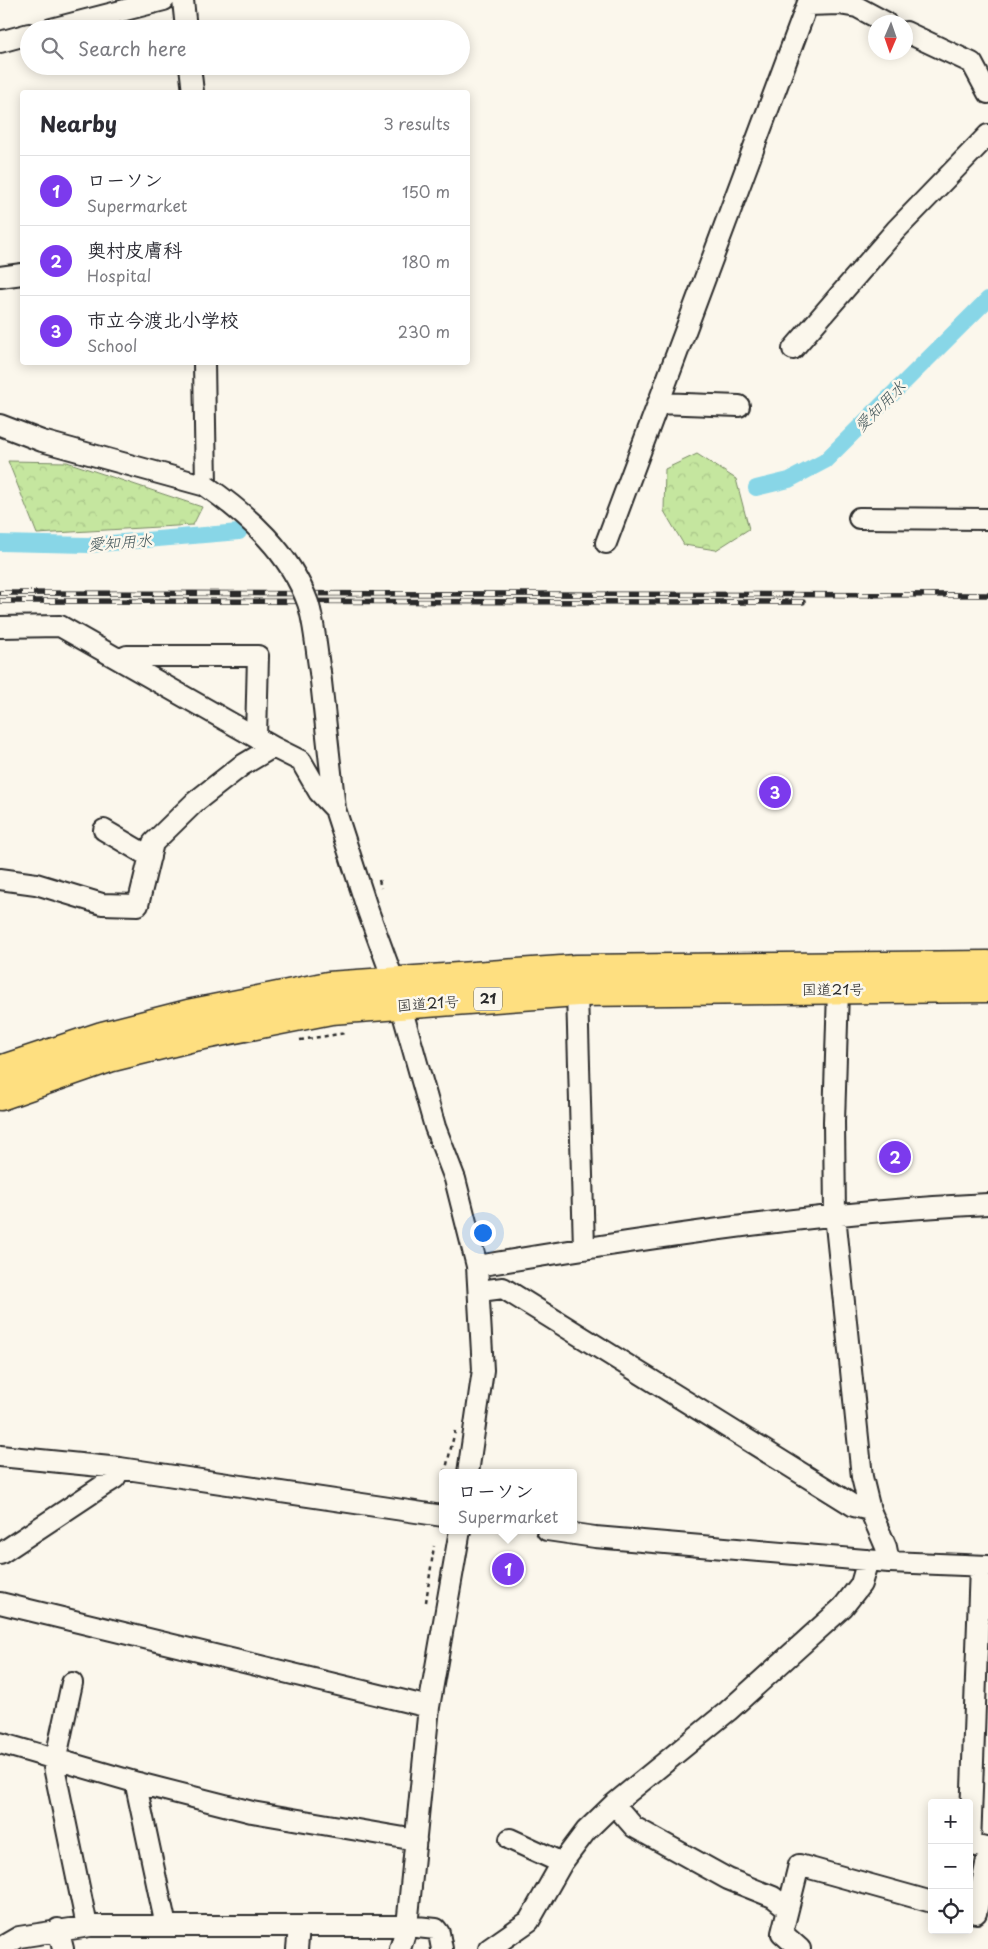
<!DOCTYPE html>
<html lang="en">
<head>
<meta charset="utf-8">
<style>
	:root { --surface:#fff; --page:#f7f7f7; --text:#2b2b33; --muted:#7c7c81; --line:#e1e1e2; --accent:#7c3aed }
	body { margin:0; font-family:"Playpen Sans","Klee One",sans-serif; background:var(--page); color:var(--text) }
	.controls { position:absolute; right:15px; bottom:15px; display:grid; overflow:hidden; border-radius:5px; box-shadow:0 2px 12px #0003 }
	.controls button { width:45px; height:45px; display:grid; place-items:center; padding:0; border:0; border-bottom:1px solid var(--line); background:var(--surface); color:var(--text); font:25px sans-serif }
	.compass { position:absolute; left:868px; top:15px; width:45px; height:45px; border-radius:50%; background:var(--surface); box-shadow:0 2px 12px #0003; rotate:182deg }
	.you { position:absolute; left:482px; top:1232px; width:18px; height:18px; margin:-12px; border:4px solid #fff; border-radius:50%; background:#1a73e8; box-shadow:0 0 0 8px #1a73e833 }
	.badge { display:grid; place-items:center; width:32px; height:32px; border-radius:50%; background:var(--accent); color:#fff; font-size:16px; font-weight:700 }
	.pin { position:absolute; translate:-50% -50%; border:2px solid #fff; box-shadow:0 1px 5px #0006 }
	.popup { position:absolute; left:439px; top:1469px; width:138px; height:65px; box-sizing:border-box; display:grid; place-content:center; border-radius:5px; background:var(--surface); filter:drop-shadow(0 1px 4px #0005); font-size:16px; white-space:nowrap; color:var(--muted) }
	.popup b { font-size:19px; color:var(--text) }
	.popup::after { content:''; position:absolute; left:50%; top:100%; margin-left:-10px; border:10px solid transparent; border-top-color:var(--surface) }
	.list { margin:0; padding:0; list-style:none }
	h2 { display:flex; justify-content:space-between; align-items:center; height:65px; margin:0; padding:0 20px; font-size:21px }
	h2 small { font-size:16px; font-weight:400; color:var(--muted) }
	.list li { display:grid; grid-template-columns:32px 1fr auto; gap:15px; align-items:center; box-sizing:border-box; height:70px; padding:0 20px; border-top:1px solid var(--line) }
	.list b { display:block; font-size:19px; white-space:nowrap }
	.list p { margin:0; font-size:16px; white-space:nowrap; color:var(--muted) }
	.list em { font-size:16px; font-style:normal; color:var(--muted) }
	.icon { flex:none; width:28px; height:28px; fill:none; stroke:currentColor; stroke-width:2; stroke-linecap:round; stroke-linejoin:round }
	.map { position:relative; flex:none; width:988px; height:1949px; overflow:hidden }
	.search { position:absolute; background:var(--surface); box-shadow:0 2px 12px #0003; left:20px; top:20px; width:450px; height:55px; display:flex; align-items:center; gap:12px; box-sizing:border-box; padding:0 18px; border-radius:28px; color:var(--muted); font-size:19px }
	.panel { position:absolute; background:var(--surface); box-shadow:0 2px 12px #0003; left:20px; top:90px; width:450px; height:275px; border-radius:5px }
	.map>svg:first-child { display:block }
	.forest { fill:url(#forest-crowns); stroke:#788865 }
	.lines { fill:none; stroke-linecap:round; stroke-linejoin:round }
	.canal { stroke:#88d6e7; stroke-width:16 }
	.minor-casing { stroke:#2b2b2b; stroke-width:24 }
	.highway-casing { stroke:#2b2b2b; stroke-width:31 }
	.path { stroke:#2b2b2b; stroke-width:2.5; stroke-dasharray:4 4; stroke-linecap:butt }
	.minor { stroke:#fbf7ec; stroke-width:20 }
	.highway { stroke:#fedf80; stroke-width:28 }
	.rail-casing { stroke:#2b2b2b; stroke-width:5.5 }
	.rail { stroke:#fbf7ec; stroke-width:4; stroke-dasharray:11; stroke-linecap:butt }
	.minor-bridge-casing { stroke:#2b2b2b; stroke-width:24; stroke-linecap:butt }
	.minor-bridge { stroke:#fbf7ec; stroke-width:20 }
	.labels { text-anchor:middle; stroke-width:5; stroke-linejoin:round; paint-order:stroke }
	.shield { fill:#fbf7ec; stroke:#696865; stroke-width:1 }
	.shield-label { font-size:14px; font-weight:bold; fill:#2b2b2b }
	.street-label { font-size:15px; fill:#2b2b2b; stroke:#fbf7ec }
	.water-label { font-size:16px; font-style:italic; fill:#42565a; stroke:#fbf7ec }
</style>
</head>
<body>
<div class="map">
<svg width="988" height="1949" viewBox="0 0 988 1949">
	<defs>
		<pattern id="forest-crowns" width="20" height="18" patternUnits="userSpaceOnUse" patternTransform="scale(1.25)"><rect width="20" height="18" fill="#c5e69f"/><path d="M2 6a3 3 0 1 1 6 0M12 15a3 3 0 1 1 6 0" fill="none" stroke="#a9c589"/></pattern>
	</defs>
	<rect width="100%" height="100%" fill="#fbf7ec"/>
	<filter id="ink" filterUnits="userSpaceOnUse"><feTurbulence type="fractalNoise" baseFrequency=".02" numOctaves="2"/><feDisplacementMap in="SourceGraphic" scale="10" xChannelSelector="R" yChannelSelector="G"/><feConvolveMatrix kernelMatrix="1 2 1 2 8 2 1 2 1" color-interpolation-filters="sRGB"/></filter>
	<g filter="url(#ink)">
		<path class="forest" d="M697 454 736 479 749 529 716 550 684 545 664 511 665 469Z
			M8 461 67 462 202 507 193 525 37 534Z"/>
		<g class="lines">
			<path class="canal" d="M756 488 789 480 825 461 988 299
				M0 543 88 545 239 532"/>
			<g class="minor-casing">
				<path id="minor" d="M183 0 186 29
					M807 5 839 4 857 7 885 22
					M51 29 164 0
					M906 32 972 63 988 93
					M0 42 29 34
					M190 66 193 92
					M0 277 22 274
					M793 349 896 230 988 135
					M658 403 739 406
					M0 425 42 441 206 486 204 362
					M859 518 988 519
					M606 543 809 0
					M0 627 60 626 273 747
					M120 660 127 656H258L256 737
					M320 672 335 809 368 911 394 982 435 1127 455 1179 477 1266 483 1370 468 1473
					M104 830 150 857
					M0 879 36 884 102 904 138 905 153 843 195 802 241 766 273 747 301 761 319 792 335 809
					M838 990 834 1122 835 1215 862 1477 870 1510 886 1547 889 1562
					M577 992 584 1248
					M477 1266C646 1238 816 1212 988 1204
					M480 1291 503 1288 854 1506 870 1510
					M0 1456 120 1468 443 1516
					M547 1530 595 1537 889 1562 988 1566
					M0 1554 107 1483 115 1478 120 1468
					M980 1566 970 1845 988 1848
					M0 1603 429 1707
					M72 1683 54 1767 87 1926
					M0 1743 138 1783 252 1812 416 1840
					M138 1783 137 1790 166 1926
					M614 1804 634 1827 728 1879 773 1897 788 1909 782 1933 800 1949
					M510 1839 562 1863
					M788 1909 799 1865 932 1902
					M969 1911 976 1913 988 1855
					M58 1929 63 1949
					M0 1948 19 1937 90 1926H407L436 1929 439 1933 442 1949
					M297 1949 299 1927
					M400 1949 407 1926 429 1707 460 1530
					M489 1949 529 1921 562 1863 586 1831 614 1804 728 1711 843 1607 861 1584 868 1560"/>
			</g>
			<g class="highway-casing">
				<path id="highway" d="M0 1070 102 1036 188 1014 328 986 576 969 988 965
					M0 1096 109 1058 194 1037 331 1010 577 992 988 988"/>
			</g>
			<path class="path" d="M379 880 381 888
				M300 1040 346 1033
				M445 1473 455 1431
				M426 1602 434 1546"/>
			<use href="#minor" class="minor"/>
			<use href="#highway" class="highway"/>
			<g class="rail-casing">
				<path id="rail" d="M0 593 988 595
					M0 601 803 602"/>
			</g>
			<use href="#rail" class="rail"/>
			<g class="minor-bridge-casing">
				<path id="minor-bridge" d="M206 486C249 516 290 553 308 603 315 624 316 650 320 672"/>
			</g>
			<use href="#minor-bridge" class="minor-bridge"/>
		</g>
	</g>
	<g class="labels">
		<rect class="shield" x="474" y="987.5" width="28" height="23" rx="4"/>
		<g class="shield-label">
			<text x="488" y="1004">21</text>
		</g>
		<g class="street-label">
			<text x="833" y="995">国道21号</text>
			<text transform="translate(428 1004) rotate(-4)" y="5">国道21号</text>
		</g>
		<g class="water-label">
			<text transform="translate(880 406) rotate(-45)" y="6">愛知用水</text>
			<text transform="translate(120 542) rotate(-4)" y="6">愛知用水</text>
		</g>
	</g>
</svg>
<div class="controls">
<button>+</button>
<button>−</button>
<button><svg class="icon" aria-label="locate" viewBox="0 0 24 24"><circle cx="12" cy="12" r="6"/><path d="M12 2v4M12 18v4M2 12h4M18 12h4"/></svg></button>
</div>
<svg class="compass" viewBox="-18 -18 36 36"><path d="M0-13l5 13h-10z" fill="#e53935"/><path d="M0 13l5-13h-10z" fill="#7c7c81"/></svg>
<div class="you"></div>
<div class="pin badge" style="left:508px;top:1569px">1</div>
<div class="popup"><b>ローソン</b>Supermarket</div>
<div class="pin badge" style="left:895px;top:1157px">2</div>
<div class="pin badge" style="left:775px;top:792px">3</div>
<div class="search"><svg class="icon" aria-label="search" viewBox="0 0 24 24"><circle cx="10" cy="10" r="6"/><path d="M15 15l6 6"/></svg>Search here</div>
<section class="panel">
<h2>Nearby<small>3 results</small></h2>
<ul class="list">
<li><span class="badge">1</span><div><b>ローソン</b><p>Supermarket</p></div><em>150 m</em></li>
<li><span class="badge">2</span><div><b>奥村皮膚科</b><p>Hospital</p></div><em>180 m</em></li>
<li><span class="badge">3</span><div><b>市立今渡北小学校</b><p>School</p></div><em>230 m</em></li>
</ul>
</section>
</div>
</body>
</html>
